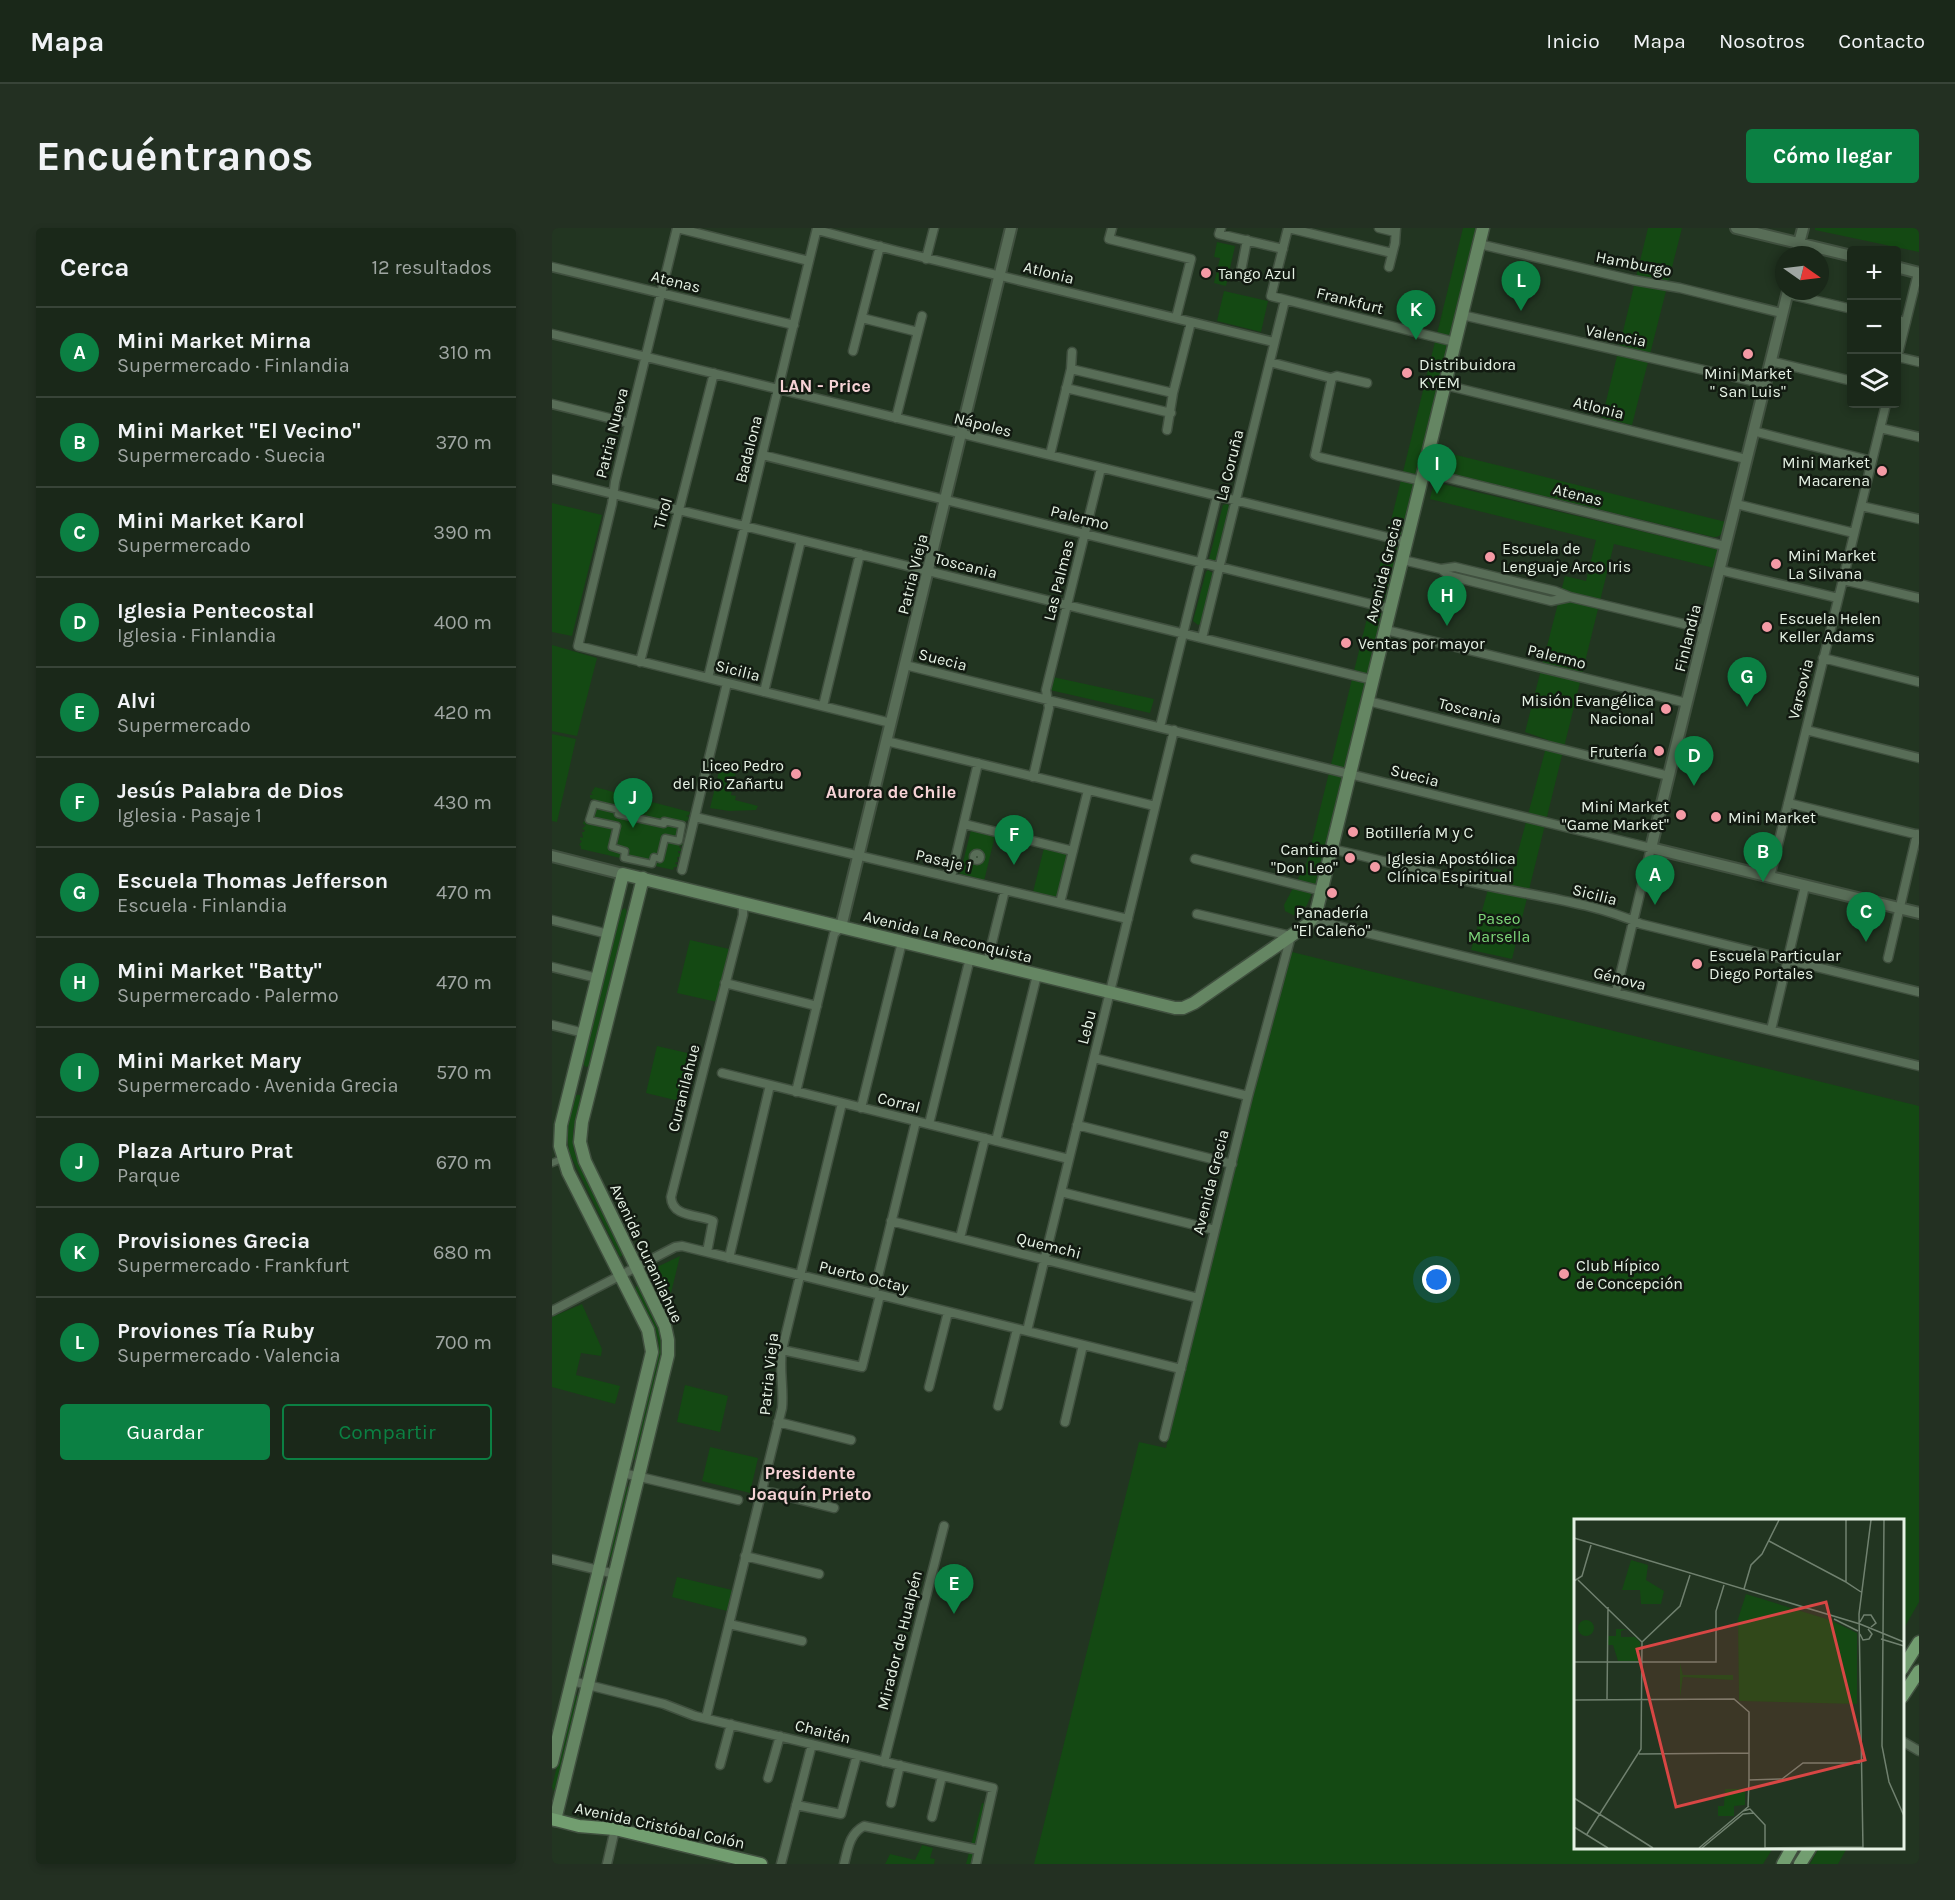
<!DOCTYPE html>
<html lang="es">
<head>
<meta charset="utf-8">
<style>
	:root { --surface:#1a2819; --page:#233022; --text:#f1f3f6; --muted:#9fa6a2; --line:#384438; --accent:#0b8043 }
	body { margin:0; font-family:Karla,sans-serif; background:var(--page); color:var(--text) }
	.controls { position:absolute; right:18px; top:18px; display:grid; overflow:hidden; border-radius:6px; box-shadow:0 3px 9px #0003 }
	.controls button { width:54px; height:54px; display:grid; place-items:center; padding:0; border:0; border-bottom:2px solid var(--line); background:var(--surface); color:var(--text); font:30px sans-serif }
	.compass { position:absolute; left:1223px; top:18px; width:54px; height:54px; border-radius:50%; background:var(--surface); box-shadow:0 3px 9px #0003; rotate:104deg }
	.you { position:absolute; left:885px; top:1052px; width:21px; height:21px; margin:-15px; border:4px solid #fff; border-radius:50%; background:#1a73e8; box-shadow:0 0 0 9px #1a73e833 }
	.badge { display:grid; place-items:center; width:39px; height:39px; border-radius:50%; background:var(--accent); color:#fff; font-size:20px; font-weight:700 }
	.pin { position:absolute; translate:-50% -50px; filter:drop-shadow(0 2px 3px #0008) }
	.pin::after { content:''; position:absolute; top:32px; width:21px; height:18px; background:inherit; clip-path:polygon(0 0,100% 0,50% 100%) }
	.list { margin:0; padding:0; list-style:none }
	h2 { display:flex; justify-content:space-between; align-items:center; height:78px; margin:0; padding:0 24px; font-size:26px }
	h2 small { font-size:20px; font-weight:400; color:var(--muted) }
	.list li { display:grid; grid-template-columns:39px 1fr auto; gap:18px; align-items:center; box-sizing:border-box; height:90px; padding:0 24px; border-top:2px solid var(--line) }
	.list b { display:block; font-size:22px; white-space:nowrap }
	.list p { margin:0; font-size:20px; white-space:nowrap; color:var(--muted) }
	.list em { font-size:20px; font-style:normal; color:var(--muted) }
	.actions { display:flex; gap:12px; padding:18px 24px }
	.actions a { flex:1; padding:14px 0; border:2px solid var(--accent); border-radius:6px; text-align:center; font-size:21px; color:var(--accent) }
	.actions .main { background:var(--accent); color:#fff }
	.icon { flex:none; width:33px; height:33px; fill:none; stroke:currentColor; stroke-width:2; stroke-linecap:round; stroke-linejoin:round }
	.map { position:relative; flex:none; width:1367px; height:1636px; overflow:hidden; border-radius:6px }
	header { display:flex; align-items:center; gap:36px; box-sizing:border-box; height:84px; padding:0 30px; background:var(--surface); border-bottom:2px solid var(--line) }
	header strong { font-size:28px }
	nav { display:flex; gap:33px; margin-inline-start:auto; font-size:21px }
	.intro { display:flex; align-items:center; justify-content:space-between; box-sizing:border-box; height:144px; padding:0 36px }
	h1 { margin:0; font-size:42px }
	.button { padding:15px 27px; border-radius:6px; background:var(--accent); color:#fff; font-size:21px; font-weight:700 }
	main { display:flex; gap:36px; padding:0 36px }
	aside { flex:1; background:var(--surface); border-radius:6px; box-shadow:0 3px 9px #0003 }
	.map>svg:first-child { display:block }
	.green { fill:#144913 }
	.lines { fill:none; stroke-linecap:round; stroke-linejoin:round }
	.pedestrian-casing { stroke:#40503f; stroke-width:9 }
	.minor-casing { stroke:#40503f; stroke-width:11 }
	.tertiary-casing { stroke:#40503f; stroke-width:14 }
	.secondary-casing { stroke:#40503f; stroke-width:15 }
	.primary-casing { stroke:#40503f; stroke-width:15 }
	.pedestrian { stroke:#586d57; stroke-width:6 }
	.minor { stroke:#586d57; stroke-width:8 }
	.tertiary { stroke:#586d57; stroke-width:10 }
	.secondary { stroke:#658663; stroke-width:12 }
	.primary { stroke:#729e70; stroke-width:12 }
	.poi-dot { fill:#f49aa5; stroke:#121a11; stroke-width:2 }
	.labels { text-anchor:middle; stroke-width:5; stroke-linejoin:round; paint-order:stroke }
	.street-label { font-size:16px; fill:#e6f2e5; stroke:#121a11 }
	.poi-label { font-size:16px; fill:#e6f2e5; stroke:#121a11; text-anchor:start }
	.park-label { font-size:16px; fill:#7ed87a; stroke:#121a11 }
	.neighbourhood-label { font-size:18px; font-weight:bold; fill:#f6d3d6; stroke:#121a11 }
	.inset-road { fill:none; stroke:#70816f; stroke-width:1.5 }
	.view { fill:#d84644; fill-opacity:0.15; stroke:#d84644; stroke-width:3 }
	.inset-edge { fill:none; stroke:#e6f2e5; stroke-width:3 }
</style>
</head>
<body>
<header>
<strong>Mapa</strong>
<nav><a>Inicio</a><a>Mapa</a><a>Nosotros</a><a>Contacto</a></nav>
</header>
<div class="intro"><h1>Encuéntranos</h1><a class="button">Cómo llegar</a></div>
<main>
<aside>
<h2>Cerca<small>12 resultados</small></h2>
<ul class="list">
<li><span class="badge">A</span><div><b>Mini Market Mirna</b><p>Supermercado · Finlandia</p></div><em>310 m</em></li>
<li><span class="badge">B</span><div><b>Mini Market &quot;El Vecino&quot;</b><p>Supermercado · Suecia</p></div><em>370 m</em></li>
<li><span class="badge">C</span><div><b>Mini Market Karol</b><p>Supermercado</p></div><em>390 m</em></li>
<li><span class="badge">D</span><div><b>Iglesia Pentecostal</b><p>Iglesia · Finlandia</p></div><em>400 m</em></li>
<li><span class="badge">E</span><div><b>Alvi</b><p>Supermercado</p></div><em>420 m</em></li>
<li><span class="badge">F</span><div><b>Jesús Palabra de Dios</b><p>Iglesia · Pasaje 1</p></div><em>430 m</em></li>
<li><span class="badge">G</span><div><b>Escuela Thomas Jefferson</b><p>Escuela · Finlandia</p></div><em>470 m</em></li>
<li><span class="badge">H</span><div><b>Mini Market &quot;Batty&quot;</b><p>Supermercado · Palermo</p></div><em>470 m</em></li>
<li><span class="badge">I</span><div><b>Mini Market Mary</b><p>Supermercado · Avenida Grecia</p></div><em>570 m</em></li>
<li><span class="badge">J</span><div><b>Plaza Arturo Prat</b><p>Parque</p></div><em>670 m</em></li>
<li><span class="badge">K</span><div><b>Provisiones Grecia</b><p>Supermercado · Frankfurt</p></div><em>680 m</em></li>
<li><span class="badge">L</span><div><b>Proviones Tía Ruby</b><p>Supermercado · Valencia</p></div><em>700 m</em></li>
</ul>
<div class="actions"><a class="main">Guardar</a><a>Compartir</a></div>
</aside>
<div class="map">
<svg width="1367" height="1636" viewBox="0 0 1367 1636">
	<rect width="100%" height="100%" fill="#223521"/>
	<path class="green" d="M911 0H924L768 645 755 677 743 688 733 683 732 677 755 634Z
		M1096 0H1130L1080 197 1050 190Z
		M1263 0H1367V24L1263 2Z
		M665 14 683 18 674 58 662 55 668 30 662 29Z
		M672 63 716 73 709 104 665 93Z
		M884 222 1174 294C1172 302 1170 310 1161 309L888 243 880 237Z
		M882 254 1168 322 1162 340 1062 316 960 731 919 722 942 640 960 646 996 512 973 504 1013 348 1034 353 1044 312 878 271Z
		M0 275 50 287 20 408 0 404Z
		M675 276 679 279 666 332 659 334 657 331 671 277Z
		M656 342 662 346 650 395 646 397 641 393 654 344Z
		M0 417 45 430 25 508 0 503Z
		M501 449 602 471 598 485 498 462Z
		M0 506 24 511 5 594 0 593Z
		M169 535 185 539 179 567 184 568 183 572 206 578 204 582 177 583 158 580Z
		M43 559 138 584 137 587 134 588 137 589 136 593 134 592 129 614 131 615 130 618 128 617 127 619 130 621 129 623H126V625L129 626 128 629H125L126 634H124L123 636 126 637 125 639H122L121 642 29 621V618L27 617 30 613 28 612V609L31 610 30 604H32L33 602 30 601 34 597 31 596 32 593 35 594 41 571 38 570V567H41L39 565Z
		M419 602 443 608 432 653 408 646Z
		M492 620 515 625 516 628 505 670 481 664Z
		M73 680 75 684 38 838 34 839 31 836 68 683Z
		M138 712 177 721 165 774 125 765Z
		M736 723 1367 878V1374L1351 1402 1350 1292H1023V1620H1221L1211 1636H482L587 1214 614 1220Z
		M105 818 144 827 131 874 94 865Z
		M24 867H28L29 869 21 903 22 923 72 1026 68 1029 17 924 15 901Z
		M128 1028 119 1065 105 1039Z
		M86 1055 111 1108V1126L86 1231 82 1232 81 1228 107 1117 103 1099 83 1061Z
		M30 1076 50 1121 49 1128 29 1125 24 1147 68 1158 63 1176 0 1159V1089Z
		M133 1157 176 1168 168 1204 125 1194Z
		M158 1219 206 1230 198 1265 150 1253Z
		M77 1258 78 1260 61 1330 58 1329 57 1325 72 1261Z
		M125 1349 180 1362 175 1383 120 1369Z
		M51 1357 55 1361 34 1440 30 1437Z
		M26 1467 27 1469 6 1560 2 1563 0 1559 22 1468Z
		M430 1575 438 1577 423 1636H414Z
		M370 1617 381 1620 378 1630 383 1631 382 1636H333L338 1626 363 1632Z
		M1267 1620H1295L1286 1636H1258Z"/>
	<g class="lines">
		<g class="pedestrian-casing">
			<path id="pedestrian" d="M42 576 67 582 66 586 112 596V593L130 597 127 613 113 610 108 631 102 629 100 636 72 630 73 623 60 619 65 598 37 592Z
				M421 629a4 4 0 1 1 8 0a4 4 0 1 1-8 0Z
				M0 935 10 931"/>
		</g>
		<g class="minor-casing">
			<path id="minor" d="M125 0 63 254 60 276 26 418 339 495
				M125 0 257 33
				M560 0 557 11 639 31 624 90
				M669 0 667 6 731 21
				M827 0 843 4
				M265 2 345 23 722 114
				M927 16 1081 52 1128 60 1230 85
				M840 25 736 0 719 68 903 114
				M374 31 382 0
				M0 39 242 97
				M837 39 843 15 844 0
				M688 48 695 12
				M1235 66 1300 81
				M910 87 1213 156
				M310 90 366 104
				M1344 92 1354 94
				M0 106 855 314
				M301 123 328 18
				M1346 129 1367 134
				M1218 133 1300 153
				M718 134 779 150 785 148 815 155
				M1344 134 1366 45
				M519 141 621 165
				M779 150V154L763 227 767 229 870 253
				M893 157 1194 231
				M514 160 619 185
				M0 176 77 195
				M344 190 370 88
				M1328 200 1367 209
				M615 202 621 165 639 94
				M1201 203 1320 233
				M210 227 839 381
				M498 227 519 141 520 124
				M872 244 1173 318
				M0 251 821 452
				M1184 276 1302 305
				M1309 278 1367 291
				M851 332 889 341 898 348 999 373 1018 369
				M889 341 903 339 1003 363 1018 369 1153 401
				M1168 342 1286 370
				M1291 352 1367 370
				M834 402 1135 475
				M650 410 733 72
				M1271 430 1367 454
				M88 434 162 145
				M353 437 1099 620 1064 764
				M156 450 265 0
				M212 464 249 312
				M816 473 1117 548
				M271 478 308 326
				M608 499 665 268
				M1254 502 1367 530
				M334 513 603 578
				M481 549 497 480 494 462 549 240
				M1236 575 1367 607
				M143 589 576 691
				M412 596 521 623
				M780 621C833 633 885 647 937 658 988 669 1042 675 1089 696L1367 764
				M643 631 770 663
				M130 642 175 455
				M399 649 426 535
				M1218 649 1334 176
				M508 675 536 562
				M0 692 56 706
				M761 692 1367 838
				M1336 730 1365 606
				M435 735 453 662
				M0 739 45 750
				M173 755 265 778
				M0 797 32 805
				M1219 802 1253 658
				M542 830 696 868
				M170 845 517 931
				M244 864 282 706 289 699
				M309 880 350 714
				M377 896 418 730
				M525 897 680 936
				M444 913 485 747
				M509 964 663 1002
				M339 993 646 1070
				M408 1010 433 910
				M155 1024 161 993C147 986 120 990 119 969L191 687V675
				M177 1030 218 857
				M322 1065 364 893
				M0 1083 123 1019 130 1018 629 1141
				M475 1103 622 502
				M230 1122 310 1139 328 1067
				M377 1159 396 1084
				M446 1178 465 1101
				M226 1194 299 1212
				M513 1194 531 1117
				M612 1209 696 868 739 708 645 686
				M71 1245 186 1272
				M210 1262 282 1280
				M193 1328 267 1346
				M0 1331 63 1346
				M177 1396 250 1413
				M20 1453 112 1476 143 1488 441 1560 424 1636
				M154 1490 230 1180C232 1160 227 1141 230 1122L290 875
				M1350 1513 1367 1523
				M332 1534 392 1298
				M168 1537 179 1496
				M216 1550 228 1508
				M339 1575 348 1537
				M244 1577 289 1586 305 1527
				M380 1589 390 1548
				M55 1636 63 1601
				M229 1636 260 1516
				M292 1636C296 1621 297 1606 312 1598L427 1622"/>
		</g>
		<g class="tertiary-casing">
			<path id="tertiary" d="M1184 0 1300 28
				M1244 27 1251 0
				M1344 39 1367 45
				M1236 63 1099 620 1367 685
				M0 628 71 646
				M289 699 459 0"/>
		</g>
		<g class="secondary-casing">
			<path id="secondary" d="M0 1534 100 1124 96 1102 16 944 8 918 9 897 71 646 623 780H631L642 775 756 696 764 685 931 0
				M3 1592 116 1127V1112L113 1098 33 933 28 914 30 894 91 650"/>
		</g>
		<g class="primary-casing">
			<path id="primary" d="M1350 1441 1367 1414
				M1350 1469 1367 1443
				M0 1591 27 1598 63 1601 209 1636
				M1231 1636 1240 1620
				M1248 1636 1258 1620"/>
		</g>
		<use href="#pedestrian" class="pedestrian"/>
		<use href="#minor" class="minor"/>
		<use href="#tertiary" class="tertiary"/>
		<use href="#secondary" class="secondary"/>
		<use href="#primary" class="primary"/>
	</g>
	<g class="poi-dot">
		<circle cx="654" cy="45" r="6"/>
		<circle cx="1196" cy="126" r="6"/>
		<circle cx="855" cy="145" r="6"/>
		<circle cx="1330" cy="243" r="6"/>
		<circle cx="938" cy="329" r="6"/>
		<circle cx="1224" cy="336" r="6"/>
		<circle cx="1215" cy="399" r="6"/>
		<circle cx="794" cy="415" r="6"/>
		<circle cx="1114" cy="481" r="6"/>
		<circle cx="1107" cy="523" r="6"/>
		<circle cx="244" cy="546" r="6"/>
		<circle cx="1129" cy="587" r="6"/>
		<circle cx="1164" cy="589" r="6"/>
		<circle cx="801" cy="604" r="6"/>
		<circle cx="798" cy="630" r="6"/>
		<circle cx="823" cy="639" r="6"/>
		<circle cx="780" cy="665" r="6"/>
		<circle cx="1145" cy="736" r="6"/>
		<circle cx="1012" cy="1046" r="6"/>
	</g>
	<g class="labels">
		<g class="street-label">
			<text transform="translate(1082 35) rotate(11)" y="6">Hamburgo</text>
			<text transform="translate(497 44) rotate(14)" y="6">Atlonia</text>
			<text transform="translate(124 53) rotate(14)" y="6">Atenas</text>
			<text transform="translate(798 72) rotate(14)" y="6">Frankfurt</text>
			<text transform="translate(1064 107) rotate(11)" y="6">Valencia</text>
			<text transform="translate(1047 179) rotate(14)" y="6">Atlonia</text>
			<text transform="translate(431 196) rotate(14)" y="6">Nápoles</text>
			<text transform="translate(59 205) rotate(-76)" y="6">Patria Nueva</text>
			<text transform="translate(196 221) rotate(-76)" y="6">Badalona</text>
			<text transform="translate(677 237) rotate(-76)" y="6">La Coruña</text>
			<text transform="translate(1026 266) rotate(14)" y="6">Atenas</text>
			<text transform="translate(110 285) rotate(-74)" y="6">Tirol</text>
			<text transform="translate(528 289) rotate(14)" y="6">Palermo</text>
			<text transform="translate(414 337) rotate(14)" y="6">Toscania</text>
			<text transform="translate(831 342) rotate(-76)" y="6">Avenida Grecia</text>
			<text transform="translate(360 346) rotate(-76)" y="6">Patria Vieja</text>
			<text transform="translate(506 352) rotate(-76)" y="6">Las Palmas</text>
			<text transform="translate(1135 410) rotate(-76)" y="6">Finlandia</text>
			<text transform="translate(1005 428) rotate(14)" y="6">Palermo</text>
			<text transform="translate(391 431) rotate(14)" y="6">Suecia</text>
			<text transform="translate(186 442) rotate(14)" y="6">Sicilia</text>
			<text transform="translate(1248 461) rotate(-76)" y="6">Varsovia</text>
			<text transform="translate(918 482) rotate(14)" y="6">Toscania</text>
			<text transform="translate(863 547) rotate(14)" y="6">Suecia</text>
			<text transform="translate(392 632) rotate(13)" y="6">Pasaje 1</text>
			<text transform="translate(1043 666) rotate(14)" y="6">Sicilia</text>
			<text transform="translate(396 708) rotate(14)" y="6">Avenida La Reconquista</text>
			<text transform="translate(1068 750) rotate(14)" y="6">Génova</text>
			<text transform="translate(534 799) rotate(-76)" y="6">Lebu</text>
			<text transform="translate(131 860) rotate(-76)" y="6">Curanilahue</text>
			<text transform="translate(347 874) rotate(14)" y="6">Corral</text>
			<text transform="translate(658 954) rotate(-76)" y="6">Avenida Grecia</text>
			<text transform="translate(497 1017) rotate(14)" y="6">Quemchi</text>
			<text transform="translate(95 1025) rotate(65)" y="6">Avenida Curanilahue</text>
			<text transform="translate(312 1048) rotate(14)" y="6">Puerto Octay</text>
			<text transform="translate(216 1146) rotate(-84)" y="6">Patria Vieja</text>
			<text transform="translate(347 1412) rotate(-76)" y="6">Mirador de Hualpén</text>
			<text transform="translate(271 1503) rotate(14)" y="6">Chaitén</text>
			<text transform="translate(108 1597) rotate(12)" y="6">Avenida Cristóbal Colón</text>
		</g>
		<g class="poi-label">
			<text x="666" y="51">Tango Azul</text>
			<text x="867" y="142">Distribuidora<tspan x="867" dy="18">KYEM</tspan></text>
			<text x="1196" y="151" text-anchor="middle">Mini Market<tspan x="1196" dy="18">" San Luis"</tspan></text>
			<text x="1318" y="240" text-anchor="end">Mini Market<tspan x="1318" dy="18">Macarena</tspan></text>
			<text x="950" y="326">Escuela de<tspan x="950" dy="18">Lenguaje Arco Iris</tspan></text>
			<text x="1236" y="333">Mini Market<tspan x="1236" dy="18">La Silvana</tspan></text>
			<text x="1227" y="396">Escuela Helen<tspan x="1227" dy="18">Keller Adams</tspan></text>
			<text x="806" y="421">Ventas por mayor</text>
			<text x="1102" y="478" text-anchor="end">Misión Evangélica<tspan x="1102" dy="18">Nacional</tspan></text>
			<text x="1095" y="529" text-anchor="end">Frutería</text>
			<text x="232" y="543" text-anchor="end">Liceo Pedro<tspan x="232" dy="18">del Rio Zañartu</tspan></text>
			<text x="1117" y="584" text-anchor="end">Mini Market<tspan x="1117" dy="18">"Game Market"</tspan></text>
			<text x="1176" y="595">Mini Market</text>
			<text x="813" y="610">Botillería M y C</text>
			<text x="786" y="627" text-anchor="end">Cantina<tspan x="786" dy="18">"Don Leo"</tspan></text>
			<text x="835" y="636">Iglesia Apostólica<tspan x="835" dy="18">Clínica Espiritual</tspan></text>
			<text x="780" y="690" text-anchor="middle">Panadería<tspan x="780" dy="18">"El Caleño"</tspan></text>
			<text x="1157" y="733">Escuela Particular<tspan x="1157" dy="18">Diego Portales</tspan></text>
			<text x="1024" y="1043">Club Hípico<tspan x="1024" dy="18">de Concepción</tspan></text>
		</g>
		<g class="park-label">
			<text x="947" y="696">Paseo<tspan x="947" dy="18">Marsella</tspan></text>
		</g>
		<g class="neighbourhood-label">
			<text x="273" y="164">LAN - Price</text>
			<text x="339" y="570">Aurora de Chile</text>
			<text x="258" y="1251">Presidente<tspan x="258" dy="21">Joaquín Prieto</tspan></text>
		</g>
	</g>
	<g transform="translate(1022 1291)">
		<rect width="330" height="330" fill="#223521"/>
		<path d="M57 41 74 46 72 61 90 72 87 85H67L66 71H48ZM172 75 256 101 283 114V185L165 182 164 100ZM4 109a8 8 0 1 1 16 0a8 8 0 1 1-16 0ZM42 110H53L47 112V118H61L66 123V142H44L39 126H34V117H42ZM106 144 109 156H159V161L109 158 106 178ZM151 270H171V286L160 287V297H144V287H150Z" fill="#144913"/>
		<path class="inset-road" d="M272 1V63L287 73M310 1 308 227 315 263 330 297M0 19 286 105 330 123M195 22 272 63M4 61 68 123 67 230 13 315M0 62 8 57 17 26M170 70 177 46 188 35 205 1M260 100 284 112M286 103 290 96H297L302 104 297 108M286 115 289 121 295 120 298 115 294 110M307 120 330 127M68 123 106 87 116 56M0 143H142V92L150 66M33 180 34 88M0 181 160 180 175 193V261L208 260 229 244H286M65 235 175 234M0 279 79 329M174 289 175 261M169 292 176 290 191 306V329L289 328M0 308 34 329M125 329 175 287M128 329 169 295 180 294M289 329 285 95 297 1"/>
		<path class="view" d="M252 83 291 241 102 288 63 130Z"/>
		<rect width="330" height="330" class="inset-edge"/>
	</g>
</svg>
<div class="controls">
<button>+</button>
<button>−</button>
<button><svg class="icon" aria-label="layers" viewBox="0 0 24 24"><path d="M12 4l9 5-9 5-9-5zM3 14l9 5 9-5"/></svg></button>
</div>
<svg class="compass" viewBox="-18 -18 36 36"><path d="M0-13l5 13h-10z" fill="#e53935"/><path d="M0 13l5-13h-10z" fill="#9fa6a2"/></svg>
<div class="you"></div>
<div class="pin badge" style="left:1103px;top:677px">A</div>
<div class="pin badge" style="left:1211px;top:654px">B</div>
<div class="pin badge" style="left:1314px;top:714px">C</div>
<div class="pin badge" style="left:1142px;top:558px">D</div>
<div class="pin badge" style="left:402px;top:1386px">E</div>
<div class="pin badge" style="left:462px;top:637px">F</div>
<div class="pin badge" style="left:1195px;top:479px">G</div>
<div class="pin badge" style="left:895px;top:398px">H</div>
<div class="pin badge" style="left:885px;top:266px">I</div>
<div class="pin badge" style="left:81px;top:600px">J</div>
<div class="pin badge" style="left:864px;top:112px">K</div>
<div class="pin badge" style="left:969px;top:83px">L</div>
</div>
</main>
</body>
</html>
